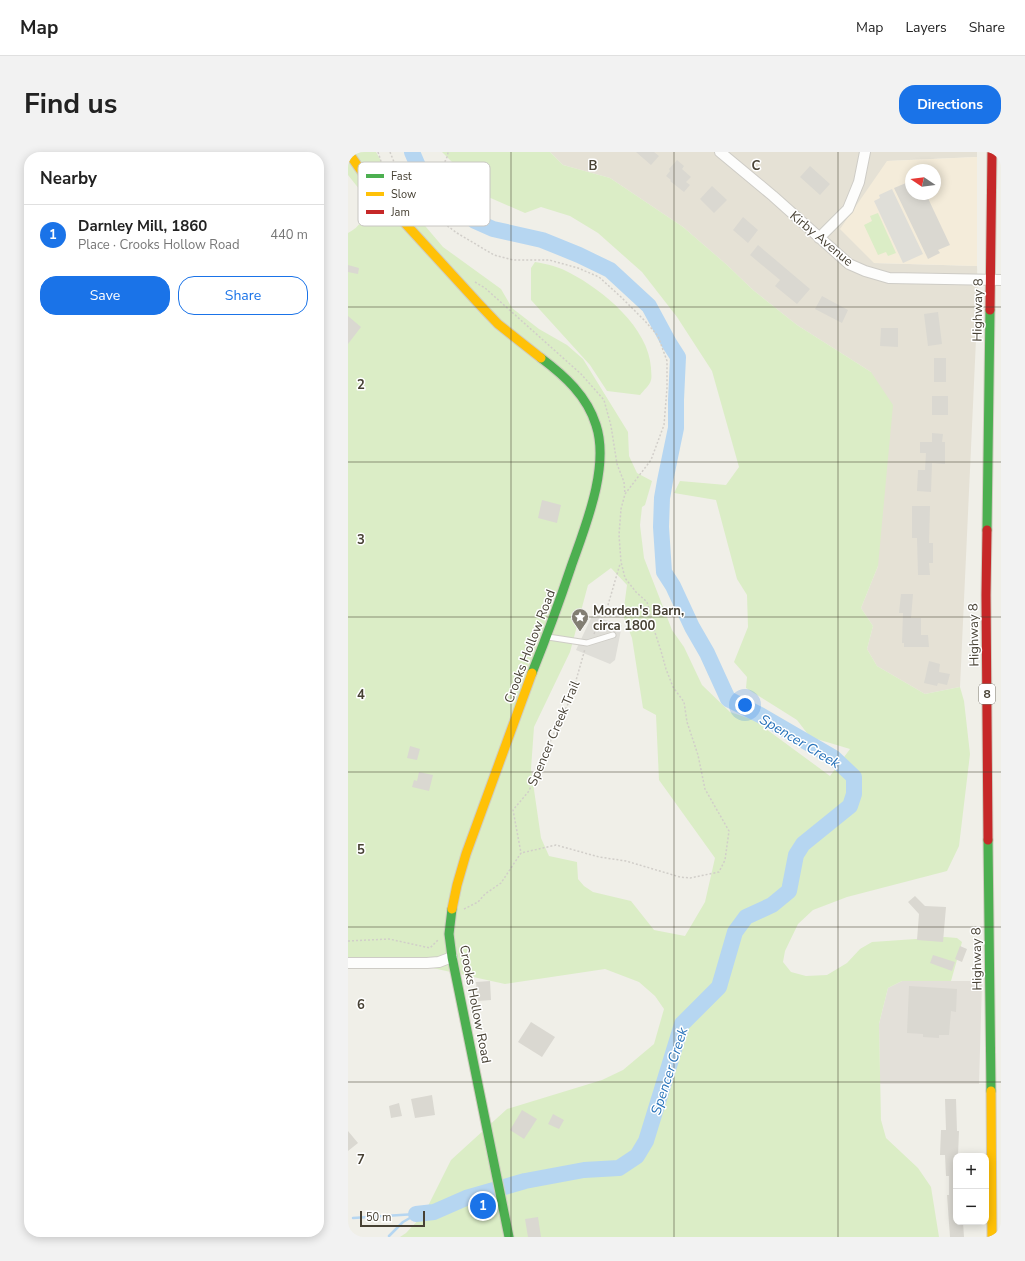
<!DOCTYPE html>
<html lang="en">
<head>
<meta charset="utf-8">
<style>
	:root { --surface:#fff; --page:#f2f2f2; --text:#222; --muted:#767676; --line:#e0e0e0; --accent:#1a73e8 }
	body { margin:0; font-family:"Nunito Sans",sans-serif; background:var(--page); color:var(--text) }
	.controls { position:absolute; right:12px; bottom:12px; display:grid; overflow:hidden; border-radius:8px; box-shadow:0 2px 10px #0003 }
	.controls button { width:36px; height:36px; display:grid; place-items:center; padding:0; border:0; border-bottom:1px solid var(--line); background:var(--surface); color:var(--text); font:20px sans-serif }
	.compass { position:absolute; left:557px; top:12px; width:36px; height:36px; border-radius:50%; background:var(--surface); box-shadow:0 2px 10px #0003; rotate:283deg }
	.scale { position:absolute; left:12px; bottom:10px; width:65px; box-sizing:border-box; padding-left:4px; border:2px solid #474134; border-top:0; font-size:11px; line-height:14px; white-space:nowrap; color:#474134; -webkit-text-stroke:3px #fff; paint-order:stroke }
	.you { position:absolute; left:397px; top:553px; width:14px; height:14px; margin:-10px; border:3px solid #fff; border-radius:50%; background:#1a73e8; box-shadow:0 0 0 6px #1a73e833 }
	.badge { display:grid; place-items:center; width:26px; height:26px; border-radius:50%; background:var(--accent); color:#fff; font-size:13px; font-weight:700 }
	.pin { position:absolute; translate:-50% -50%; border:2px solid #fff; box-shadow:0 1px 4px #0006 }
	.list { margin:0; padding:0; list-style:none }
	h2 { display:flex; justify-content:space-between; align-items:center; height:52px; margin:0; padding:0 16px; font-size:17px }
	h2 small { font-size:13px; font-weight:400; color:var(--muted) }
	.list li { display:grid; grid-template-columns:26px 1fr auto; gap:12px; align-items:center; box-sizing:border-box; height:60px; padding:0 16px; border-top:1px solid var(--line) }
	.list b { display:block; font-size:15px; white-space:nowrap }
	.list p { margin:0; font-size:13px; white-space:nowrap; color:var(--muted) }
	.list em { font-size:13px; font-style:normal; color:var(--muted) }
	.actions { display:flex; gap:8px; padding:12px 16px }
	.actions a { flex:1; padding:9px 0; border:1px solid var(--accent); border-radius:16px; text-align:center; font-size:14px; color:var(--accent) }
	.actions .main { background:var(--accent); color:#fff }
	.map { position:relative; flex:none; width:653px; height:1085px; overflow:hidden; border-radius:16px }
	header { display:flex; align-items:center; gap:24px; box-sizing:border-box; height:56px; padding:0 20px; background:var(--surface); border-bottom:1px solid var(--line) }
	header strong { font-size:19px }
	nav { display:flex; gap:22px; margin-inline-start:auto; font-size:14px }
	.intro { display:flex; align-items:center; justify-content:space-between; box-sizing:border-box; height:96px; padding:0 24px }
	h1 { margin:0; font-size:28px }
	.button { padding:10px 18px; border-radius:16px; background:var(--accent); color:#fff; font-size:14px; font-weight:700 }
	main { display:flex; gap:24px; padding:0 24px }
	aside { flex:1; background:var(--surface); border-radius:16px; box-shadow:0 2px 10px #0003 }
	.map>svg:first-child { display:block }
	.residential { fill:#e5e1d5 }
	.commercial { fill:#f4ecda; fill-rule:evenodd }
	.industrial { fill:#e3e0d9 }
	.green { fill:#dbedc6; fill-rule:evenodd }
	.parking { fill:#dfded8 }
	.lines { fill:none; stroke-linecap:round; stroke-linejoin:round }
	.stream { stroke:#b6d6f1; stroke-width:2.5 }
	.river { stroke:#b6d6f1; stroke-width:16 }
	.building { fill:#dad8d1 }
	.lane-casing { stroke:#ceccc6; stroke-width:7 }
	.street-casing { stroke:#ceccc6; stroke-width:12 }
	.fast-casing { stroke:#d0ccbf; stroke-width:11 }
	.slow-casing { stroke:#d0ccbf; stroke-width:11 }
	.jam-casing { stroke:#d0ccbf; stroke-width:11 }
	.path { stroke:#d1cec9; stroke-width:1.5; stroke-dasharray:2 2; stroke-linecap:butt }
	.lane { stroke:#fdfdfc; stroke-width:5 }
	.street { stroke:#fdfdfc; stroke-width:10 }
	.fast { stroke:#4caf50; stroke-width:9 }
	.slow { stroke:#ffc107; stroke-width:9 }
	.jam { stroke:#c62828; stroke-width:9 }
	.grid { fill:none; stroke:#474134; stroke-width:1; stroke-opacity:0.55 }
	.labels { text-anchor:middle; stroke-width:3; stroke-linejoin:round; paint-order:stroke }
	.shield { fill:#fff; stroke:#7e7a71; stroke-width:1 }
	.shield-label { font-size:12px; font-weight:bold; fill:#474134 }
	.street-label { font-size:13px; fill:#474134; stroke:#fff }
	.poi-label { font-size:13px; font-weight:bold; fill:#474134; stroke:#fff; text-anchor:start }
	.water-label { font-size:14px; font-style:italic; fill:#2672ba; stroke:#fff }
	.key { fill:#fff; stroke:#c8c6c2; stroke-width:1 }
	.key-label { font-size:11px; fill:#474134 }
	.grid-label { font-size:13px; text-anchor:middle; font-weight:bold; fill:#474134; stroke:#fff; stroke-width:3; stroke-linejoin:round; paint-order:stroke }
</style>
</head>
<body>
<header>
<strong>Map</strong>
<nav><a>Map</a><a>Layers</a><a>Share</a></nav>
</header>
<div class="intro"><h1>Find us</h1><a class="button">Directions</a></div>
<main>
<aside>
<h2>Nearby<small></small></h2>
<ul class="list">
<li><span class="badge">1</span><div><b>Darnley Mill, 1860</b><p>Place · Crooks Hollow Road</p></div><em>440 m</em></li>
</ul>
<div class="actions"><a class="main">Save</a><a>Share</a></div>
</aside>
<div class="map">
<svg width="653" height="1085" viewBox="0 0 653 1085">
	<rect width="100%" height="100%" fill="#f0efe8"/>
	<path class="residential" d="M202 0H629V5L539 9 526 111 629 114 630 144 612 535 577 542 529 514 519 497 525 474 513 456 530 414 523 220 449 173 405 138 379 113 335 75 262 26 215 13Z"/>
	<path class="commercial" d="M629 5V114L526 111 492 77 539 9ZM563 18H587V42H563Z"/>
	<path class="industrial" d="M554 829H634L631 932H532L531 872 540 836Z"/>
	<path class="green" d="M0 0H28L56 49 95 95 153 137 164 156 191 177 219 193 235 207 280 280 281 304 289 321 304 329 297 353 294 355 292 373 296 406 324 478 336 495 354 533 382 560 406 568 482 624 502 597 462 585 449 568 398 536 399 525 386 510 400 475 399 443 389 427 368 348 326 341 332 329 378 333 391 315 364 219 329 165 294 120 250 81 222 64 193 55 177 61 138 44 94 0H202L215 13 262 26 335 75 379 113 405 138 449 173 523 220 545 253 530 414 513 456 525 474 519 497 529 514 577 542 612 535 616 549 622 602 611 694 599 719 499 745 465 758 450 772 437 799 435 810 443 820 458 824 479 823 499 811 512 797 524 790 597 785 609 786 614 790 603 829H554L540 836 531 872 533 968 538 986 570 1016 583 1035 591 1085H52L58 1081 76 1062 103 1008 159 957 254 928 275 918 306 892 316 857 307 844 291 830 257 817 157 832 53 809 0 810V81C12 75 18 64 23 52L0 23ZM263 416 279 433 275 463 284 486 295 556 308 563 311 628 367 706 357 750 337 784 306 778 283 749 245 740 236 734 230 727 229 710 201 704 193 686 183 617 186 575 222 500 240 433Z
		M530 61 548 101 540 104 538 100 530 103 516 73 524 69 522 64Z
		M187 110C199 112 212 115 222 121 255 138 301 176 303 216 303 219 304 225 303 228 302 233 295 239 292 243L259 239 242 213 183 148V116Z"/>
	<path class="parking" d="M544 37 575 102 555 111 526 49 532 46 531 43Z
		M244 464 274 473 267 508 262 512 228 498Z"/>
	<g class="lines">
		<path class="stream" d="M5 1066 68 1062
			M41 1084 55 1070 67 1063"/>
		<path class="river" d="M64 0 73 21 127 69 145 77 194 88 231 103 262 118 301 154 321 191 330 205 328 248V276L317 329 314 346 313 375 316 420 325 434 344 475 359 501 380 547 412 563 486 606 506 625V642L502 654 455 692 448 703 441 739 424 753 398 765 387 780 371 835 334 872 298 989 289 1004 271 1016 236 1018 177 1029 118 1046 86 1060 68 1062"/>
	</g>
	<path class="building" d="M288 0H306L311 4 303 13Z
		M329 8 336 14 334 17 343 25 338 30 342 33 336 40 322 29 323 28 318 24 322 19 321 17Z
		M462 14 482 32 472 43 452 25Z
		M558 31 559 33 563 32V42H578L602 93 590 98 592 101 580 107 546 36Z
		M364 34 379 48 366 61 352 47Z
		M395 65 410 78 400 91 385 78Z
		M410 93 462 137 449 152 427 134 432 128 402 103Z
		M0 113 11 116 10 122 0 120Z
		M474 144 500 158 494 171 467 157Z
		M590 160 594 192 580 194 576 162Z
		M0 164 13 175 0 192Z
		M533 176H550V195L532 194Z
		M586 206H598V230H586Z
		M584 244H600V263H584Z
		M584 281 595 282 594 290H597V312L584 311 583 340 569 339 570 318H577L578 301H572V290H584Z
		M194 348 213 353 209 371 190 366Z
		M564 354H582L581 391H585V411H581L582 423H570L569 386H564Z
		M553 442H565L563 466H573V483H580L581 495H556V491H554L555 461H551Z
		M581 509 592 512 591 520 602 522 599 533 590 531 589 534 576 531Z
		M62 594 72 597 69 608 59 606Z
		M71 620 85 623 81 639 64 635 66 628 69 629Z
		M567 744 577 754 598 755 595 790 569 788 571 762 560 750Z
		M612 794 619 797 614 810 607 807Z
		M585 803 607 810 604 819 582 811Z
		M142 829 143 848 130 849 128 830Z
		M561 834 609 837 608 860 603 859 601 883H591V886L575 885V882L559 881Z
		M183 870 207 885 194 905 170 890Z
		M84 943 87 963 67 966 63 947Z
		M597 947H608L609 979H611L610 1004H608V1070H615L616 1085H602L599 1043H601V1024H598L597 1003H592L593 978H598Z
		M51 951 54 964 43 966 41 954Z
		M174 958 189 967 176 987 162 978Z
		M205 962 216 968 211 977 200 972Z
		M0 979 10 991 0 999Z
		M190 1065 193 1085H180L177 1067Z"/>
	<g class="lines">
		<g class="lane-casing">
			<path id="lane" d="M200 485 239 491 265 483"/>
		</g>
		<g class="street-casing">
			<path id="street" d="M372 0 425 44 501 112 517 119 541 126 653 128
				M471 86 500 57 511 30 517 0
				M0 811H79L91 810 104 805"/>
		</g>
		<g class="fast-casing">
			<path id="fast" d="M639 378 642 158
				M184 521C198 486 211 451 223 415 237 375 262 315 248 273 239 244 217 224 193 206
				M640 688 643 939
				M104 757 101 782 104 805 161 1085"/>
		</g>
		<g class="slow-casing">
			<path id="slow" d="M0 0 21 30 44 57 131 152 150 172 193 206
				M104 757 109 733 118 702 184 521
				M643 939 644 1085"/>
		</g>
		<g class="jam-casing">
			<path id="jam" d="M642 158 644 0
				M639 378 638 443 640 688"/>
		</g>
		<path class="path" d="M30 0 37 22 53 49
			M42 0 50 20 65 40 71 53 109 81 146 103 165 108H201L230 116 251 125 273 145 297 169 310 184 319 209V236L316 273 303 308 277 342 273 357 271 383 273 410 277 426 288 440 299 450 302 462 303 468 313 499 318 517 325 535 336 550 339 570 350 603 357 637 381 679 377 708 371 720 342 726 332 725 278 709 251 705 208 693 173 701
			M53 50V49C67 39 99 18 100 0
			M127 130 137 136 233 222 256 248 263 274 269 312 276 330 277 342
			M246 482 260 453 272 412
			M116 757 130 750 137 742 153 731 173 701 165 658 181 639 208 576 223 546 237 497
			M0 789 41 787 82 796 90 788"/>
		<use href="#lane" class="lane"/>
		<use href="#street" class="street"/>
		<use href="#fast" class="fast"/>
		<use href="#slow" class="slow"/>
		<use href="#jam" class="jam"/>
	</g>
	<path class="grid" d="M163 0V1085M326 0V1085M490 0V1085M0 155H653M0 310H653M0 465H653M0 620H653M0 775H653M0 930H653"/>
	<defs>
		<g id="sight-pin" transform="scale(0.9)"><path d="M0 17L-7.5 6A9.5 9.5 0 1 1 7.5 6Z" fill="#827e73" stroke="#fff"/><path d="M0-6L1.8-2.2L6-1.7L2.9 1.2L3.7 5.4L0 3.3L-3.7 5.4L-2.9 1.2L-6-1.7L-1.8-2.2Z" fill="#fff"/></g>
	</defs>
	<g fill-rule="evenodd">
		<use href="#sight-pin" x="232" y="465"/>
	</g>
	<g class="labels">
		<rect class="shield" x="631" y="532" width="16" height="20" rx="3"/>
		<g class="shield-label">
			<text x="639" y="546">8</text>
		</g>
		<g class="street-label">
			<text transform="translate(474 86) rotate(40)" y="5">Kirby Avenue</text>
			<text transform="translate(629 158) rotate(-89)" y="5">Highway 8</text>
			<text transform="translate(625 483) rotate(-91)" y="5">Highway 8</text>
			<text transform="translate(181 494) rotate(-69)" y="5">Crooks Hollow Road</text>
			<text transform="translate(205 581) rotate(-67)" y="5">Spencer Creek Trail</text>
			<text transform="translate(628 807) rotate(-91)" y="5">Highway 8</text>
			<text transform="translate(128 852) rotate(79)" y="5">Crooks Hollow Road</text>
		</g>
		<g class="poi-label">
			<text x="245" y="463">Morden's Barn,<tspan x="245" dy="15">circa 1800</tspan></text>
		</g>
		<g class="water-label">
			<text transform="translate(452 589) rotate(31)" y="5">Spencer Creek</text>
			<text transform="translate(321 919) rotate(-72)" y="5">Spencer Creek</text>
		</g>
	</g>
	<rect x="10" y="10" width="132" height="64" rx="6" class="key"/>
	<rect x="18" y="22" width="18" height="4" fill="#4caf50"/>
	<rect x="18" y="40" width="18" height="4" fill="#ffc107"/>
	<rect x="18" y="58" width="18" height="4" fill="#c62828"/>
	<g class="key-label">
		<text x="43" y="28">Fast</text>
		<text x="43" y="46">Slow</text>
		<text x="43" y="64">Jam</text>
	</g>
	<g class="grid-label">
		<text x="245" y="18">B</text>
		<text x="408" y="18">C</text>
		<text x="13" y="237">2</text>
		<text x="13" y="392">3</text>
		<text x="13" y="547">4</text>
		<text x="13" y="702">5</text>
		<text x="13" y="857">6</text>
		<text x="13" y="1012">7</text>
	</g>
</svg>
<div class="controls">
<button>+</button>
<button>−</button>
</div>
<svg class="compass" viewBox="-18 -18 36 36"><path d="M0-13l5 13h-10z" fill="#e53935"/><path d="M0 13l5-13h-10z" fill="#767676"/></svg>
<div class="scale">50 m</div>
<div class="you"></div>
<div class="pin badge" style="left:135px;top:1054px">1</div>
</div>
</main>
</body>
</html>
